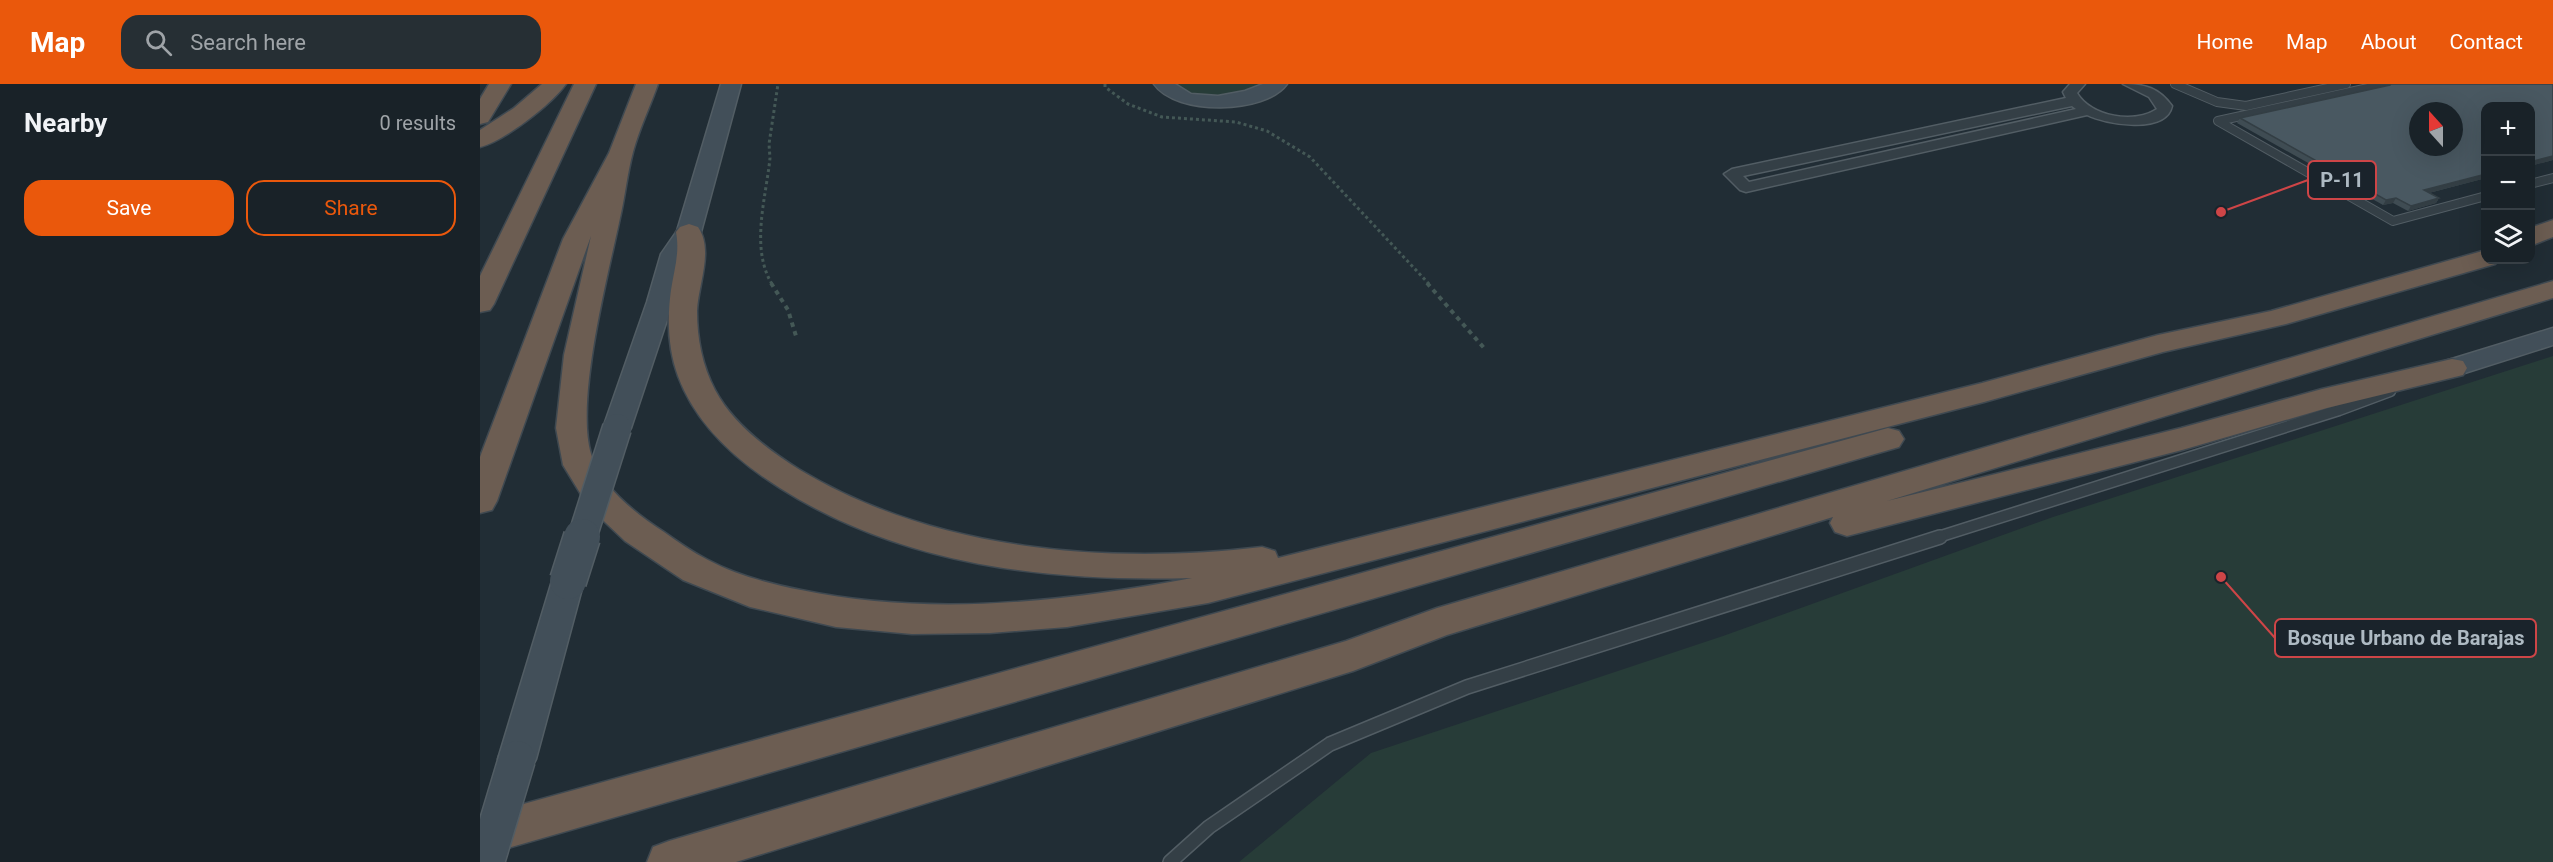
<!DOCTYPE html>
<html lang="en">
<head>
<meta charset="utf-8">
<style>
	:root { --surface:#192228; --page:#262f34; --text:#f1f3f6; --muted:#9fa4a8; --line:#373f45; --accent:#ea580c }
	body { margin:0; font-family:Roboto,sans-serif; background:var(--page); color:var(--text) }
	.controls { position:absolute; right:18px; top:18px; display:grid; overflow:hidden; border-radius:12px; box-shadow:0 6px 24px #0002 }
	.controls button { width:54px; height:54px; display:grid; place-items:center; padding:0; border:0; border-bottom:2px solid var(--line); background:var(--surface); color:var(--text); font:30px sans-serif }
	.compass { position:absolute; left:1929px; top:18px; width:54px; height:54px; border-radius:50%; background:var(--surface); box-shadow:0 6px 24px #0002; rotate:339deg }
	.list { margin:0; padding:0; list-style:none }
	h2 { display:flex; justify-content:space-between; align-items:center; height:78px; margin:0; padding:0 24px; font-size:26px }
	h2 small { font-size:20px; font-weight:400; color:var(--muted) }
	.actions { display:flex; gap:12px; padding:18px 24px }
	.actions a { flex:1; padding:14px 0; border:2px solid var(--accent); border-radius:18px; text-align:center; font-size:21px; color:var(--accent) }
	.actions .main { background:var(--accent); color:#fff }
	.icon { flex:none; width:33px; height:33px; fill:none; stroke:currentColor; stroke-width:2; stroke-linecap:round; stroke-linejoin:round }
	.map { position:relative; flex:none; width:2073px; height:778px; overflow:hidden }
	header { display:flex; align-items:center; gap:36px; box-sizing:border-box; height:84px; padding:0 30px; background:var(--accent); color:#fff }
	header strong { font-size:28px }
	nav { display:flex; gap:33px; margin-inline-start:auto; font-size:21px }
	.search { width:420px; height:54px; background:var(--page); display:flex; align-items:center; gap:15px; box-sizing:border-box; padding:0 21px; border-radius:18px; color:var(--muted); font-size:22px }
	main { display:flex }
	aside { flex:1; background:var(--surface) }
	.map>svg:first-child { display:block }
	.green { fill:#273c38 }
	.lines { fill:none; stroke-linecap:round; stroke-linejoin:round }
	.lane-far2-casing { stroke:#525d64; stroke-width:10 }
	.lane-far1-casing { stroke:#525d64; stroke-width:13 }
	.lane-casing { stroke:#525d64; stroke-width:16 }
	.street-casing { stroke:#525d64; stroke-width:3 }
	.secondary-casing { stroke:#525d64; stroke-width:3 }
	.highway-casing { stroke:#3f4951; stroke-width:3 }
	.path-far1 { stroke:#445856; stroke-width:3; stroke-dasharray:3 3; stroke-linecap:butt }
	.path { stroke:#445856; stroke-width:4; stroke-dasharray:4.5 4.5; stroke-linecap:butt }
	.lane-far2 { stroke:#343f46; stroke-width:8 }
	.lane-far1 { stroke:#343f46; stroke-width:10 }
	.lane { stroke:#343f46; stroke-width:13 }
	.street { fill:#343f46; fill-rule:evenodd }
	.secondary { fill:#424f59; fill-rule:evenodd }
	.highway { fill:#6c5d52; fill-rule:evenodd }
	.secondary-bridge-far1-casing { stroke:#525d64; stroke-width:31; stroke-linecap:butt }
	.secondary-bridge-casing { stroke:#525d64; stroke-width:39; stroke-linecap:butt }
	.secondary-bridge-far1 { stroke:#424f59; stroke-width:28 }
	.secondary-bridge { stroke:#424f59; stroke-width:36 }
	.wall { fill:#3f4c53 }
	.shaded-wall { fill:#333e44 }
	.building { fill:#495861; stroke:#333e44; stroke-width:1.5; fill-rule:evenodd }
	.leader { fill:none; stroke:#ce4547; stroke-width:2 }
	.callout-dot { fill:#ce4547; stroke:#1a232b; stroke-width:2 }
	.callout { fill:#1a232b; stroke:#ce4547; stroke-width:2 }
	.callout-label { font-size:20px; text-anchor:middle; font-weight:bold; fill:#aebac3 }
</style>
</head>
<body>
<header>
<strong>Map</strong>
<div class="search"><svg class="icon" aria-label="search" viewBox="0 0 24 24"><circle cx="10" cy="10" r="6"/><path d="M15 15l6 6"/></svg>Search here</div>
<nav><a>Home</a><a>Map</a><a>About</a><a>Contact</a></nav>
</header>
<main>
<aside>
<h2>Nearby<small>0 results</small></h2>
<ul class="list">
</ul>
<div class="actions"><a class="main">Save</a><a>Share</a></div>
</aside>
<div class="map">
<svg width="2073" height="778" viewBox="0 0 2073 778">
	<rect width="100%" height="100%" fill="#212d35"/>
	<path class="green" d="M694 0H787C763 15 716 21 694 0Z
		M2073 272V778H759L891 669 1243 552 1573 433Z"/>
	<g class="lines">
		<g class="lane-far2-casing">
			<path id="lane-far2" d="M1695 0 1737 18 1766 22 1866 0
				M1906 0 1738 37 1913 137 2006 112
				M2050 100 2073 94"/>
		</g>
		<g class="lane-far1-casing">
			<path id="lane-far1" d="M1455 454 1859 326 1910 307"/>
		</g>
		<g class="lane-casing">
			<path id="lane" d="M690 778 729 743 850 660 987 603 1460 453"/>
		</g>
		<g class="street-casing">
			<path id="street" d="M1590 0H1605L1597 9C1611 33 1655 40 1677 25L1669 13 1643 0C1665 0 1679 4 1692 22 1686 51 1625 40 1607 31L1266 108 1260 106 1244 90 1252 85 1586 14 1583 8ZM1592 22 1596 25 1269 98 1263 92Z"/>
		</g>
		<g class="secondary-casing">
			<path id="secondary" d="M241 0H261L221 148 205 170 193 218 151 344 147 351 137 354 127 351 123 344 167 218 181 170 197 147Z
				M674 0H695L711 10 738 12 765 7 783 0H807C786 30 696 32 674 0Z
				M2073 244V261L1972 293 1962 290 1958 284 1962 278Z
				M88 484 100 488 104 497 56 675 50 687 37 691 24 687 18 675 72 497 76 488Z"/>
		</g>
		<g class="highway-casing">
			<path id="highway" d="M9 0H31L8 38 0 40V15Z
				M62 0H86C71 21 24 57 0 63V46L34 24Z
				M94 0H116L14 220 10 226 0 228V192Z
				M156 0H178C170 23 159 45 153 68 147 90 145 113 140 134 128 191 95 316 111 370 121 403 156 430 184 448 198 458 212 468 228 476 256 491 290 500 321 506 450 533 584 518 712 494 570 498 423 482 300 404 257 377 216 341 198 292 188 265 187 234 191 206 194 186 200 169 196 148L200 143 209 140 218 143C234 166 218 201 217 227 217 254 222 281 235 306 253 340 288 366 320 386 455 467 628 481 782 463L795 467 798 474 1502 299 1678 251 1791 227 2006 166V176H2018L2015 180 1806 240 1683 268 1504 318 728 519 587 543 510 549 432 550 356 543 270 523 203 496 145 457 108 422 83 381 76 344 84 271 111 152 17 417 12 426 0 429V373L83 155 129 69Z
				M2073 136V153L2050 162V144Z
				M2073 197V214L1407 417 1701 344 1842 305 1972 275 1983 277 1987 284 1983 291 1847 324 1702 366 1367 452 1355 448 1350 439 1353 433 967 551 873 587 256 778H167L173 763 189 757 866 557 957 524Z
				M1408 344 1419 347 1424 355 1419 363 0 772V732Z"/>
		</g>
		<path class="path-far1" d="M625 0V3L648 20 682 33 756 38 787 47 830 73 949 200
			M292 200C270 164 286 114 290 74L289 60 298 0"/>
		<path class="path" d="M291 199 308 226 316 252
			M947 199 1004 264"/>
		<use href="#lane-far2" class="lane-far2"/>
		<use href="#lane-far1" class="lane-far1"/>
		<use href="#lane" class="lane"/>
		<use href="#street" class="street"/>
		<use href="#secondary" class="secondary"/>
		<use href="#highway" class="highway"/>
		<g class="secondary-bridge-far1-casing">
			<path id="secondary-bridge-far1" d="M102 454 137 344"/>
		</g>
		<g class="secondary-bridge-casing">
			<path id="secondary-bridge" d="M88 497 102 453
				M6 778 37 675"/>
		</g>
		<use href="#secondary-bridge-far1" class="secondary-bridge-far1"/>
		<use href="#secondary-bridge" class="secondary-bridge"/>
	</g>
	<path class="wall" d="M2073 0V76L2050 82V22L2006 94 1949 109 1959 114 1956 119 1928 127 1913 119 1903 121 1757 39 1760 34 1910 1Z"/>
	<path class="shaded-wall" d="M2073 72V76L2050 82V78Z
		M2006 90V94L1941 111 1944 106Z
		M1916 114 1913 119 1903 121 1906 116Z
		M1959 114 1956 119 1928 127 1931 122Z"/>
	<path class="building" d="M1911 0H2073V72L2050 78V22H2006V90L1944 106 1959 114 1931 122 1916 114 1906 116 1760 34 1910 1ZM1938 27H1974V63H1938Z"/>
	<path class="leader" d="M1741 128L1828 96M1741 493L1795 554"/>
	<g class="callout-dot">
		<circle cx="1741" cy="128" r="6"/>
		<circle cx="1741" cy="493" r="6"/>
	</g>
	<g class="callout">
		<rect x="1828" y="77" width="68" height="38" rx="6"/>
		<rect x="1795" y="535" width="261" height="38" rx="6"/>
	</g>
	<g class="callout-label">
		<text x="1862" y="103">P-11</text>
		<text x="1926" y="561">Bosque Urbano de Barajas</text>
	</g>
</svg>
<div class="controls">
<button>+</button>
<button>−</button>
<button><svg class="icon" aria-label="layers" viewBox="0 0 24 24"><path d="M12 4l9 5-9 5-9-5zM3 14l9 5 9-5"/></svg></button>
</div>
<svg class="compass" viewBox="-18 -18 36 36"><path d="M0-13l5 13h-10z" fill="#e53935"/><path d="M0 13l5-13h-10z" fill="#9fa4a8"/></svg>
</div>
</main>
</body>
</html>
